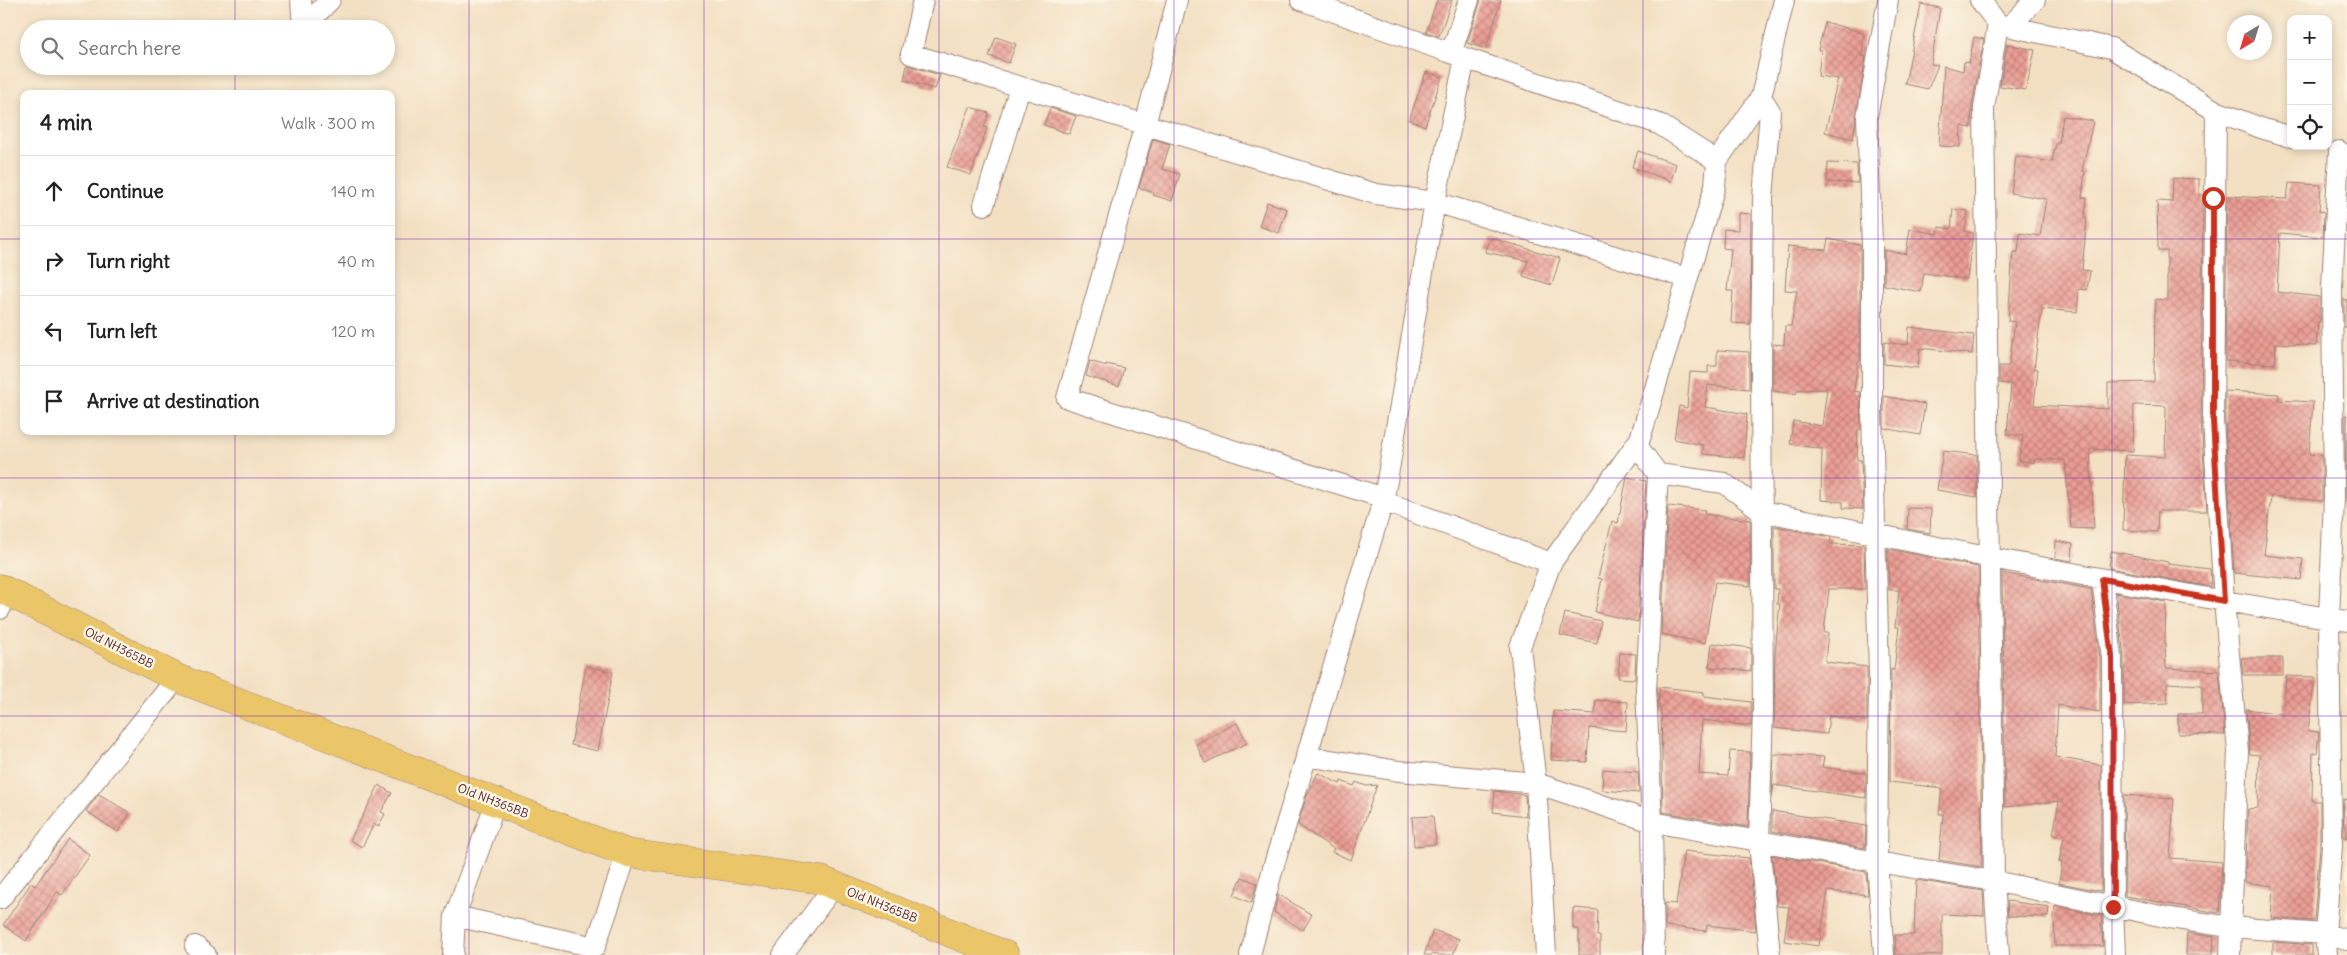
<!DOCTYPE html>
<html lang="en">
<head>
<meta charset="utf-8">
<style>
	:root { --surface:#fff; --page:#f2f2f2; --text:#222; --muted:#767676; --line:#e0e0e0 }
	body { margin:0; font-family:Delius,sans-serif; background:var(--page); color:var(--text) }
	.controls { position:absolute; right:15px; top:15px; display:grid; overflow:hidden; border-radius:10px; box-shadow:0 2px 8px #0003 }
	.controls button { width:45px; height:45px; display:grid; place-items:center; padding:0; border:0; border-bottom:1px solid var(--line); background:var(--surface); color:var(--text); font:25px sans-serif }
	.compass { position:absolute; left:2227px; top:15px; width:45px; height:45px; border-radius:50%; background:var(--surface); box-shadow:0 2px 8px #0003; rotate:218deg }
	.stop { position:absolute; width:15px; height:15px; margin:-11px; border:4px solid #c8321e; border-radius:50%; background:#fff }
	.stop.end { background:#c8321e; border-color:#fff; box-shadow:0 1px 5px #0008 }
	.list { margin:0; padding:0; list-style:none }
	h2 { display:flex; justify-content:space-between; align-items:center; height:65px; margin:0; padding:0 20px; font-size:21px }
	h2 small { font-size:16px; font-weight:400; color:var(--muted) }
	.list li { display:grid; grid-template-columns:32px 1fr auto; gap:15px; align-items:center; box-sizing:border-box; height:70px; padding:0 20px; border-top:1px solid var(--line) }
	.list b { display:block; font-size:19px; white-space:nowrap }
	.list em { font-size:16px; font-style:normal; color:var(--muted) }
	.icon { flex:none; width:28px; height:28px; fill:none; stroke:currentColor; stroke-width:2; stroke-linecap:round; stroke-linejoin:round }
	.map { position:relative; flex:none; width:2347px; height:955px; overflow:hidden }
	.search { position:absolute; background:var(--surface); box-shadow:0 2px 8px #0003; left:20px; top:20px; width:375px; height:55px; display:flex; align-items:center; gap:12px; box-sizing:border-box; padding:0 18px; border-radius:28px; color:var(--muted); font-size:19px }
	.panel { position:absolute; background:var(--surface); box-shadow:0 2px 8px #0003; left:20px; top:90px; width:375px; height:345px; border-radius:10px }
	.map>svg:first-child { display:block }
	.building { fill:url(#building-cross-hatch) }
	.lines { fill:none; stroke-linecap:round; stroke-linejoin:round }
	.street-casing { stroke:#9e8077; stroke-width:22 }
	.primary-casing { stroke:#9e8077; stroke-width:29 }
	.street { stroke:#fff; stroke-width:20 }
	.primary { stroke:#ebc669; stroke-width:28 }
	.route { stroke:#c8321e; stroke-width:6 }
	.grid { fill:none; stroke:#7b2cbf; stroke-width:1; stroke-opacity:0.55 }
	.labels { text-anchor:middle; stroke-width:5; stroke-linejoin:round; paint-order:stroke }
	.street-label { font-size:12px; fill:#4a1f2b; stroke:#fcf5e5 }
</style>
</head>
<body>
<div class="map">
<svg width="2347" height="955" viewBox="0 0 2347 955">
	<defs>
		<pattern id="building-cross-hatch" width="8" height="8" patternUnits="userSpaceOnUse" patternTransform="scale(1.25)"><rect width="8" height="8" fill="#eb9e95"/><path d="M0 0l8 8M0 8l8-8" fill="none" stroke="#c0807a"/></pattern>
	</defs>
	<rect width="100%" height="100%" fill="#fcf5e5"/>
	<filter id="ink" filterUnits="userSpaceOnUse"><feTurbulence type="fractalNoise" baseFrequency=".02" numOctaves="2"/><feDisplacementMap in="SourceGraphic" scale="10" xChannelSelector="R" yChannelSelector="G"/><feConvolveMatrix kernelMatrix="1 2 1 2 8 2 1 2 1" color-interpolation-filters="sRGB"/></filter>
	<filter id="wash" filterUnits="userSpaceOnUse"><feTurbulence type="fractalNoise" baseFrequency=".0096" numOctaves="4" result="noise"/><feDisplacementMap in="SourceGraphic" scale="20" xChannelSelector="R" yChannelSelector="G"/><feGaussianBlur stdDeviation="1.12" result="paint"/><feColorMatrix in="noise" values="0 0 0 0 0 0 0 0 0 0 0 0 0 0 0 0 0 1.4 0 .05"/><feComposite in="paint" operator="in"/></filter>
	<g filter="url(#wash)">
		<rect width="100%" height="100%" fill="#f3e0c3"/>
		<g id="blocks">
			<path class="building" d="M1437 0H1452L1439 36 1426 32Z
				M1481 0H1501L1486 49 1467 43Z
				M1921 4 1940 8 1931 64 1938 65 1928 89 1905 84Z
				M1825 22 1864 33 1862 56H1866L1853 139 1825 132 1838 79 1818 76 1821 50H1818Z
				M996 37 1016 44 1009 63 989 56Z
				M1974 37 1984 39 1972 106 1971 128 1961 126 1960 147 1939 146 1944 66 1963 71 1964 62 1969 63Z
				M2007 44 2035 50 2026 90 2000 86Z
				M907 65 940 75 935 89 904 80Z
				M1426 72 1442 77 1425 126 1409 120Z
				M970 107 989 113 984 127 987 128 971 175 947 167Z
				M1050 108 1076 116 1069 134 1044 125Z
				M2063 116 2093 121 2082 171H2085L2082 197 2087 198 2085 218H2087L2082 270 2090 271 2087 290 2079 289 2077 312 2042 309 2034 368 2038 369 2034 405 2108 409V383L2154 382 2155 299 2167 300V251H2158L2157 201 2172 202 2173 178 2199 179V195H2203L2201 421 2207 511H2158L2157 532 2123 530 2125 455 2165 457 2166 406 2134 405 2133 451 2090 449 2094 529 2071 528 2065 460 2035 459 2034 463 2019 460 2023 436 2007 434 2011 384 1999 383V366H2009L2015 322 2008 321 2013 252H2018L2020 233 2040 236 2046 199 2011 193 2016 156 2052 162 2056 143H2059Z
				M1153 139 1170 144 1162 169 1180 174 1172 201 1153 195 1154 193 1139 188Z
				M1638 151 1676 164 1671 181 1632 167Z
				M1828 163 1857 164 1858 183 1827 182Z
				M2289 183 2321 185 2319 211 2324 212 2323 237 2280 233 2277 292 2320 297V322H2318L2316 346 2276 343 2275 364 2225 361 2227 196 2287 199Z
				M1267 202 1287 209 1279 233 1259 226Z
				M1953 209 1968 211 1965 231 1973 233 1967 279 1924 273 1921 292 1884 285V250L1906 254 1910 229 1938 234 1939 227 1951 229Z
				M1738 213 1751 214 1750 324 1731 323 1733 291H1727L1731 249 1723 248 1724 229 1738 230Z
				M1491 238 1560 258 1552 285 1523 276 1528 261 1485 252Z
				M1828 239 1860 245V361H1858L1854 391 1860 392 1861 429 1858 430 1857 460H1861L1863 509 1843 508V502L1821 500 1822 449 1790 444 1793 421 1822 426 1827 389 1797 390 1796 394 1773 391V344L1784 345 1785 326H1791L1797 291 1785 290 1788 246 1826 250Z
				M2344 299 2347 300V327H2344Z
				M1909 327 1974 335 1972 354 1920 348 1918 368 1884 364V342L1908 345Z
				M1717 350 1749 352V389L1708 385 1705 407 1747 414 1744 458 1703 454V445L1674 439 1679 406 1687 408 1690 372 1708 373V366H1717Z
				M1090 361 1106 366V364L1124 368 1119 386 1086 376Z
				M2225 391 2279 394 2278 400 2313 402 2309 454 2322 455V501L2271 496 2264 555 2303 559 2301 580 2234 573 2231 524 2233 511H2230L2225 421Z
				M1884 396 1925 404 1920 435 1884 428Z
				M2345 415H2347V503H2346Z
				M1943 451 1977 455V497L1937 490Z
				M1627 477 1646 481 1638 622 1595 612 1602 579 1598 578 1603 558 1612 521 1618 523Z
				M1668 506 1705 510 1704 514 1750 520V586L1715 582 1705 643 1661 634Z
				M1908 508 1931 509 1930 533 1907 529Z
				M1774 526 1831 537 1830 544 1864 545 1865 589H1829L1824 633H1828L1825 660 1826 662 1867 667V721L1829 716 1827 734 1774 728 1775 651 1780 604H1777L1778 589H1774Z
				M2056 541 2073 544 2072 561 2055 558Z
				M1888 549 1978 567 1982 867 1939 860 1943 814H1939L1942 788 1890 782 1891 669 1894 670 1899 627H1895L1899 590H1889Z
				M2111 551 2168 562V564L2210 569 2211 587 2109 568Z
				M2002 573 2091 589 2100 659V712L2058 705 2055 757 2101 765V891L2059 883 2062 862H2059L2064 837 2053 835 2059 801 2005 807Z
				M2116 593 2166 602 2165 639 2166 668 2219 671 2225 735 2178 734V714H2202V685L2167 683 2168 703 2124 705V657Z
				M1565 613 1601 621 1597 643 1560 635Z
				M1712 643 1751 648V671L1709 667Z
				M1620 653 1636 654 1635 679 1618 678Z
				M2241 658H2283V675H2243Z
				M586 666 613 672 598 751 571 745Z
				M2286 676 2315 677 2308 731 2319 732 2317 754 2313 753 2312 801H2320V846L2314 921 2271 918 2273 886 2245 882 2248 809 2258 808 2259 755 2250 754 2246 709 2283 714Z
				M1660 687 1704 692V696L1751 702V726L1702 720 1699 774 1728 776 1730 751 1750 752 1748 827 1663 812 1661 712 1658 703Z
				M1596 700 1628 702 1626 731 1589 728 1587 762 1551 760 1553 711 1595 714Z
				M1237 723 1247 743 1205 763 1196 744Z
				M1774 754 1824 757 1822 767 1866 773V798L1774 785 1772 798Z
				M1603 769 1638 772 1639 793 1602 790Z
				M1318 773 1340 784 1341 781 1354 786 1356 782 1366 786 1377 785 1351 860 1332 852 1334 849 1298 825 1307 795Z
				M379 785 392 793 381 812 385 814 378 827 374 824 362 847 350 840Z
				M1495 791 1525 795 1526 816 1493 812Z
				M99 794 130 813 118 832 86 811Z
				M2124 795 2174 799 2170 858 2222 862 2219 913 2125 896Z
				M2347 799V838H2344L2343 800Z
				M1772 811 1866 826 1865 848 1772 831Z
				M1433 816 1436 844 1414 846 1412 817Z
				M68 839 90 855 62 895 57 892 26 941 3 925 31 883 35 886Z
				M1684 851 1749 858 1756 931 1707 925 1706 931 1665 926V903L1676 904Z
				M1772 855 1866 872 1868 895 1828 891 1819 946 1784 941 1789 907 1777 906Z
				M1242 877 1257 883 1251 903 1234 895Z
				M1916 880 1983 891 1984 916 1942 914V955H1896L1895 935H1914Z
				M1278 894 1312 915 1303 930 1274 912Z
				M2007 901 2049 907 2048 917 2008 916Z
				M2055 906 2101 916 2103 946H2055L2054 917Z
				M1573 908 1598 910 1597 936H1600V955H1579V929H1573Z
				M1433 930 1459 939 1453 955H1424Z
				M2187 933 2214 937 2213 955H2186Z
				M2273 942 2312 945V955H2273Z"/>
		</g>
	</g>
	<g filter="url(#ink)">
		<use href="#blocks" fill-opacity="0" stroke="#9e8077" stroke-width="1"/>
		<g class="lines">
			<g class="street-casing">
				<path id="street" d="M301 0 303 28 330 0
					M923 0 911 54 1376 194 1435 202 1687 278
					M1177 0 1145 125 1067 398 1384 498 1435 202 1465 58 1659 124 1717 161
					M1301 0 1465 58
					M1980 0 1998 24 2111 48 2216 111 2261 128 2291 137
					M1998 24 1984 108 1994 881 1999 955
					M2010 26 2035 0
					M1451 53 1469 0
					M1761 97 1770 111 1763 198 1761 372 1763 709 1759 842 1770 955
					M2216 111 2213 421 2224 601 2347 621
					M984 205 1020 87
					M1636 444 1658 474 1724 483 1762 511 1991 558 2224 601 2238 751 2230 955
					M2102 579 2112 658 2113 907 2115 955
					M0 609 9 591
					M1306 756 1399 771 1536 783 1652 822 1646 689 1658 474
					M0 899 177 678
					M455 916 595 947 627 853
					M195 946 206 955
					M453 955 455 916 496 802
					M783 955 834 886
					M1250 955 1273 868 1384 498 1391 504 1551 563
					M1546 955 1536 783 1520 647 1551 563 1640 439 1715 186 1717 161 1761 97 1784 0
					M1654 955 1652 822 1877 862 1879 674 1872 413V245L1867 117 1888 0
					M1884 955 1877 862 1994 881 2170 918 2230 927 2325 934 2347 940
					M2327 955 2325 934 2332 846 2329 618 2334 498 2332 288 2339 151"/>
			</g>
			<g class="primary-casing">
				<path id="primary" d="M0 588 177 678 627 853 821 880 1005 955"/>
			</g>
			<use href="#street" class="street"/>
			<use href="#primary" class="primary"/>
		</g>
	</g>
	<g class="lines" filter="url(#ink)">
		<path class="route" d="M2113 907 2112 658 2102 579 2224 601 2213 421V198"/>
	</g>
	<path class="grid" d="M235 0V29M469 0V955M704 0V955M939 0V955M1174 0V955M1408 0V955M1643 0V955M1878 0V955M2112 0V955M235 66V94M0 239H24M391 239H2347M235 431V955M0 478H2347M0 716H2347"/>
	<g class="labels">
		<g class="street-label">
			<text transform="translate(119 648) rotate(27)" y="4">Old NH365BB</text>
			<text transform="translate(493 801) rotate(21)" y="4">Old NH365BB</text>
			<text transform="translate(882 905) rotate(22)" y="4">Old NH365BB</text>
		</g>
	</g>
</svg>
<div class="controls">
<button>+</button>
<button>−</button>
<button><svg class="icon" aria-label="locate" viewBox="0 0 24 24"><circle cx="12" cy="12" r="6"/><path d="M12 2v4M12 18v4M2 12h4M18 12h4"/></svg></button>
</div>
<svg class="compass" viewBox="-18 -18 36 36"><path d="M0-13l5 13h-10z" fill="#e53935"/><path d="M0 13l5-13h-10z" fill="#767676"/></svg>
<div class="stop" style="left:2213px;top:198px"></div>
<div class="stop end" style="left:2113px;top:907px"></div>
<div class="search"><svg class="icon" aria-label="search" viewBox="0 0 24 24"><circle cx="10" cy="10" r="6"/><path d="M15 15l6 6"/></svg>Search here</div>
<section class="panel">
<h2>4 min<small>Walk · 300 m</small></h2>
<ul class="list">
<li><svg class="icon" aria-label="ahead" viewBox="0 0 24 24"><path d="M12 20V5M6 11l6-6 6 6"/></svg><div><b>Continue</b></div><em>140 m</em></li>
<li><svg class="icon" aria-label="right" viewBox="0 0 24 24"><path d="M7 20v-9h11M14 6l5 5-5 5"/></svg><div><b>Turn right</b></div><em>40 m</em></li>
<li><svg class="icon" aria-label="left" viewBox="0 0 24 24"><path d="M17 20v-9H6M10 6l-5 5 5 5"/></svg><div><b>Turn left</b></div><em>120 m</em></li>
<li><svg class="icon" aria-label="arrive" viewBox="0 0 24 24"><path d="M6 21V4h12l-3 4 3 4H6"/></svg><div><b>Arrive at destination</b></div></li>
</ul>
</section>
</div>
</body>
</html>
